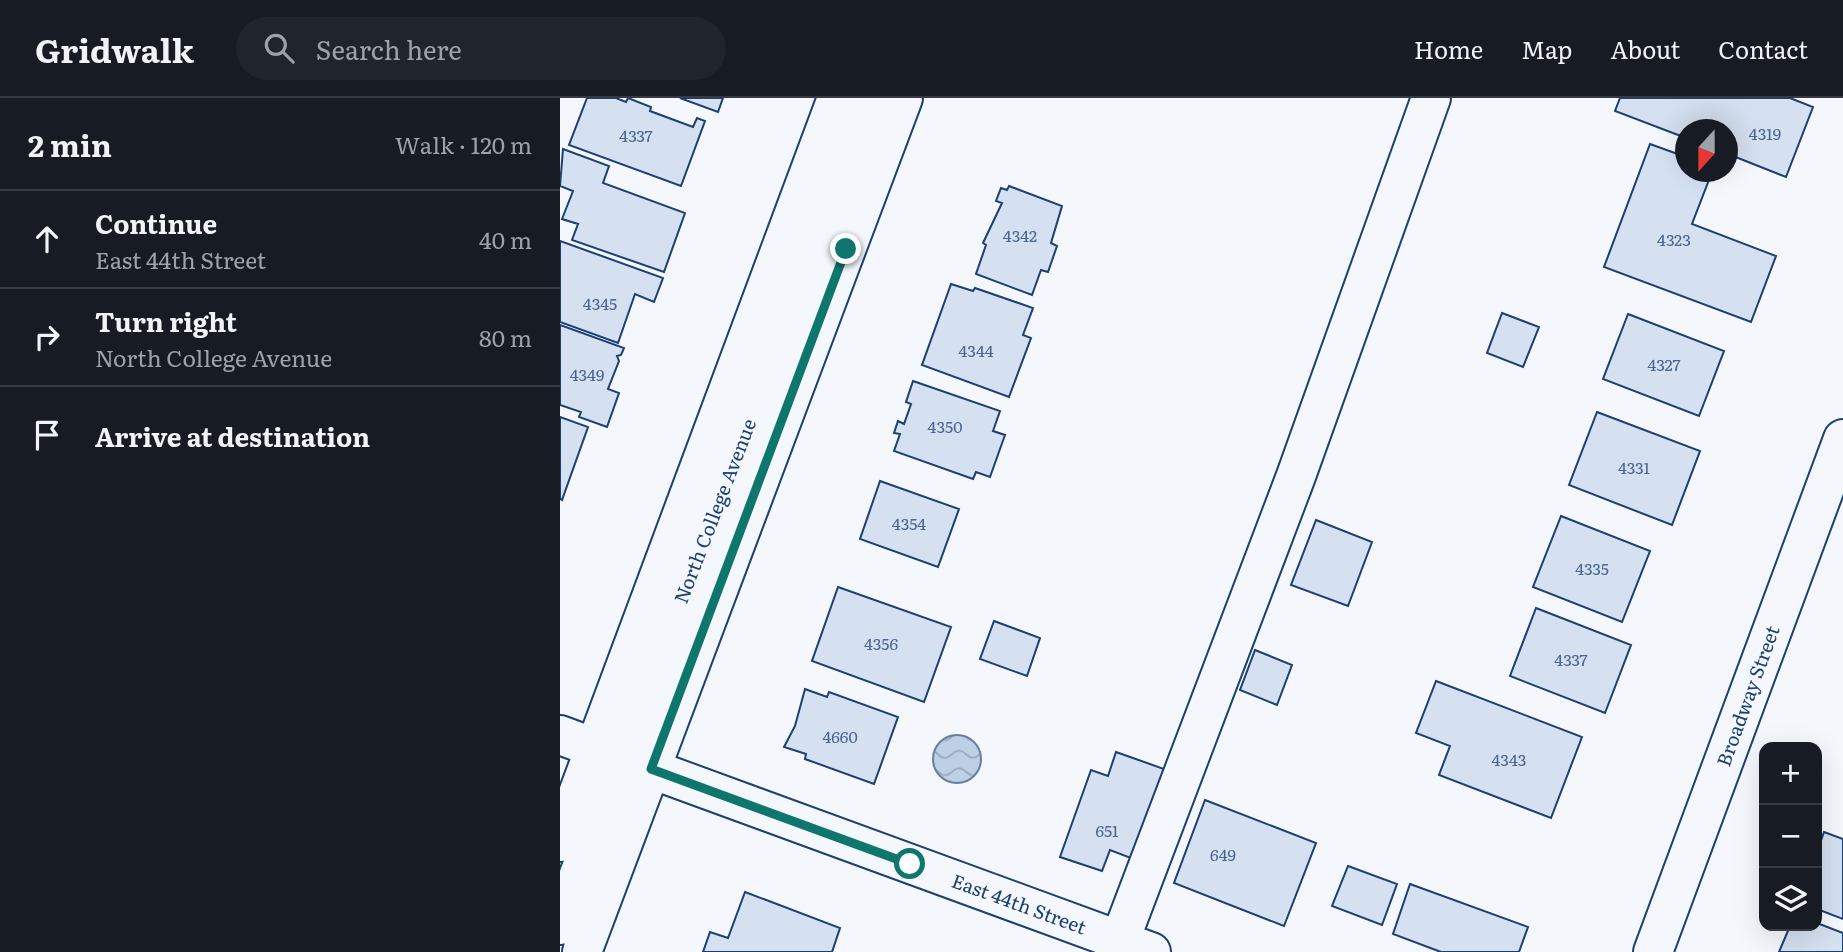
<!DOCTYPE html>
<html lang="en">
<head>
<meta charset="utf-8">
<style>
	:root { --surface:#171b24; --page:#20242c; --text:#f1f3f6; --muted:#9ea1a6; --line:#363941 }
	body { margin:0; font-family:Literata,serif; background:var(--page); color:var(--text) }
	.controls { position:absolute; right:21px; bottom:21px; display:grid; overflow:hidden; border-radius:14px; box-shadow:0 7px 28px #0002 }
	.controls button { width:63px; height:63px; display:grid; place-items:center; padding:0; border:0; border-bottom:2px solid var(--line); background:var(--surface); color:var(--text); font:35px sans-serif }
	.compass { position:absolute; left:1115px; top:21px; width:63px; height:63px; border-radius:50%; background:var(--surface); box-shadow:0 7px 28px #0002; rotate:201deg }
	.stop { position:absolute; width:21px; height:21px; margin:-16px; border:5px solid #0f766e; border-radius:50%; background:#fff }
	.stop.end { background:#0f766e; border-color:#fff; box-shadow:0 2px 7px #0008 }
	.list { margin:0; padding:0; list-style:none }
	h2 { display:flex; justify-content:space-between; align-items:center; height:91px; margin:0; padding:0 28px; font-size:30px }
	h2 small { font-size:23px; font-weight:400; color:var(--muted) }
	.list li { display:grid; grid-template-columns:46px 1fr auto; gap:21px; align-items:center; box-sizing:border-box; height:98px; padding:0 28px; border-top:2px solid var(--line) }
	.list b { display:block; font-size:26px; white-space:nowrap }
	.list p { margin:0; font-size:23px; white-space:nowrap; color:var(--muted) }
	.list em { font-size:23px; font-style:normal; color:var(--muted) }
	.icon { flex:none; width:38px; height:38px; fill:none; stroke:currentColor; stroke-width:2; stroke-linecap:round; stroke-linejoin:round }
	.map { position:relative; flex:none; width:1283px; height:854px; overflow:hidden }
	header { display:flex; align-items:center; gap:42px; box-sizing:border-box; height:98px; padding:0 35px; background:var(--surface); border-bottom:2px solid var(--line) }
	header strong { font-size:33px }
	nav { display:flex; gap:38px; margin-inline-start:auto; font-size:24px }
	.search { width:490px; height:63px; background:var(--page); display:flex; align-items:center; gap:18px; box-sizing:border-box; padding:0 24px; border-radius:38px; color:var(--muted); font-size:26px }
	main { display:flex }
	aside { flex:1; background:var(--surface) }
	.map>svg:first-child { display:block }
	.water { fill:url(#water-waves); stroke:#687fa3; stroke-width:2 }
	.building { fill:#d5e0f0; stroke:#1d3f73; stroke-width:2 }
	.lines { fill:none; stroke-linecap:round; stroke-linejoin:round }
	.minor-casing { stroke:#1d3f73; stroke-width:42 }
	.major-casing { stroke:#1d3f73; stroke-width:42 }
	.minor { stroke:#f4f7fb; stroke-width:38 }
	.major { stroke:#f4f7fb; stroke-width:38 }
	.route { stroke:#0f766e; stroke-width:9 }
	.labels { text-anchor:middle; stroke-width:5; stroke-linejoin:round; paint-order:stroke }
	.number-label { font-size:16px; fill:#4b6792 }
	.street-label { font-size:19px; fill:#1d3f73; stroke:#f4f7fb }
</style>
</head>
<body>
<header>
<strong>Gridwalk</strong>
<div class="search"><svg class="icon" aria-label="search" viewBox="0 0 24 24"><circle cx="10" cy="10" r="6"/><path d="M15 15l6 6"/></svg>Search here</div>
<nav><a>Home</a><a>Map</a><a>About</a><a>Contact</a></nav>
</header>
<main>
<aside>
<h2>2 min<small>Walk · 120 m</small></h2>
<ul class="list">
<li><svg class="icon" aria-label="ahead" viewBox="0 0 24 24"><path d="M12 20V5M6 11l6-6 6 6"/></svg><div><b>Continue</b><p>East 44th Street</p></div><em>40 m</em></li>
<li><svg class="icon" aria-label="right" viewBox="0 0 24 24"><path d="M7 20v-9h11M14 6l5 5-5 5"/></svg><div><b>Turn right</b><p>North College Avenue</p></div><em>80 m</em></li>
<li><svg class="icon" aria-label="arrive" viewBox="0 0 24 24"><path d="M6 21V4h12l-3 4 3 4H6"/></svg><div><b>Arrive at destination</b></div></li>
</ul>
</aside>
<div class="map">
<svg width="1283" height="854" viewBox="0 0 1283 854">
	<defs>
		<pattern id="water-waves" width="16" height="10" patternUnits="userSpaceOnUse" patternTransform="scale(1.75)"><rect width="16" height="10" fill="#bed0e5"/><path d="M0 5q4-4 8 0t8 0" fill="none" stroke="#9aaabe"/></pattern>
	</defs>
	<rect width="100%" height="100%" fill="#f4f7fb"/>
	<path class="water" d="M373 661a24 24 0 1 1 48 0a24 24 0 1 1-48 0Z"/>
	<path class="building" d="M27 0H56L66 4 68 0 91 9 90 13 133 29 137 20 145 23 121 88 9 47Z
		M120 0H163L158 14Z
		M1060 0H1230L1253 9 1226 79 1168 56V32H1126V40L1055 13Z
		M1090 46 1126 59V74H1152L1132 126 1216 158 1191 224 1044 169Z
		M3 51 49 68 43 85 125 115 104 174 12 142 18 126 2 121 13 93 0 88Z
		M449 88 502 108 491 145 497 148 488 174 481 172 472 197 416 176 426 147 423 145 442 105 436 103 441 90 447 92Z
		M0 143 103 180 94 204 75 196 58 245 0 224Z
		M391 186 413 193 415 190 473 210 463 237 471 240 449 299 362 267Z
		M942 215 979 229 963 269 927 255Z
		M1068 216 1164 253 1139 318 1043 281Z
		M0 227 64 250 61 257 57 258 59 263 48 291 59 295 47 329 19 319 21 314 0 307Z
		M353 283 440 313 433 333 445 337 430 379 416 374 413 381 334 353 340 336 334 335 338 323 344 326 351 306 346 304Z
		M1037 314 1140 353 1112 427 1009 387Z
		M0 319 28 329 2 402 0 401Z
		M320 383 399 411 378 469 300 441Z
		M1001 418 1090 453 1062 524 973 489Z
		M756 422 812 444 788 508 731 487Z
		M278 489 391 529 364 604 252 563Z
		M976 510 1071 547 1045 615 950 578Z
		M434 523 480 540 467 578 420 561Z
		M695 552 732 567 717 607 680 592Z
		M876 583 1022 639 991 720 879 677 890 648 856 635Z
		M245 591 267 599 269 594 338 619 314 686 245 661 246 656 224 649 235 628Z
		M556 654 604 671 576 762 550 752 542 773 500 759 531 672 548 678Z
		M645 702 756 745 724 828 614 785Z
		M1264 734 1283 741V821L1257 811V754Z
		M788 768 837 786 822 827 772 808Z
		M850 786 968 829 959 854H881L833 836Z
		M185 794 280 830 272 854H143L150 834 168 840Z
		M1257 825 1283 835V854H1219L1230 828Z"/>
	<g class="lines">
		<g class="minor-casing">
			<path id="minor" d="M0 637 35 650
				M91 671 591 854
				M0 827 311 0
				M560 842 736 378 871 0
				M1093 854 1283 341"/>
		</g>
		<g class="major-casing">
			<path id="major" d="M0 744 277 0
				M22 854 343 0"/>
		</g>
		<use href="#minor" class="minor"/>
		<use href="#major" class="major"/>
	</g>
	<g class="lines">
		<path class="route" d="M286 151 91 671 350 766"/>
	</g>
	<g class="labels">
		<g class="number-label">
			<text x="1205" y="42">4319</text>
			<text x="76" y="44">4337</text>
			<text x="460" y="144">4342</text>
			<text x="1114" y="148">4323</text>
			<text x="40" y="212">4345</text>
			<text x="416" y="259">4344</text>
			<text x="1104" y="273">4327</text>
			<text x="27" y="283">4349</text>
			<text x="385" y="335">4350</text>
			<text x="1074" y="376">4331</text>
			<text x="349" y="432">4354</text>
			<text x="1032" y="477">4335</text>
			<text x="321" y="552">4356</text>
			<text x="1011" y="568">4337</text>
			<text x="280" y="645">4660</text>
			<text x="949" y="668">4343</text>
			<text x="547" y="739">651</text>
			<text x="663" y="763">649</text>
		</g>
		<g class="street-label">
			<text transform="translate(155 413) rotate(-69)" y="7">North College Avenue</text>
			<text transform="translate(1188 598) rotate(-70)" y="7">Broadway Street</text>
			<text transform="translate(459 806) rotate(20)" y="7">East 44th Street</text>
		</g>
	</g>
</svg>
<div class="controls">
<button>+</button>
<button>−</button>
<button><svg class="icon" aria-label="layers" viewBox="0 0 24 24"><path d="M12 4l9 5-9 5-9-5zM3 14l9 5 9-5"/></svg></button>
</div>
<svg class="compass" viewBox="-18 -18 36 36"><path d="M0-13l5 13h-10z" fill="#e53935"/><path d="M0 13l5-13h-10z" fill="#9ea1a6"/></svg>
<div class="stop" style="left:350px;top:766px"></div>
<div class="stop end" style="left:286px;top:151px"></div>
</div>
</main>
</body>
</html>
